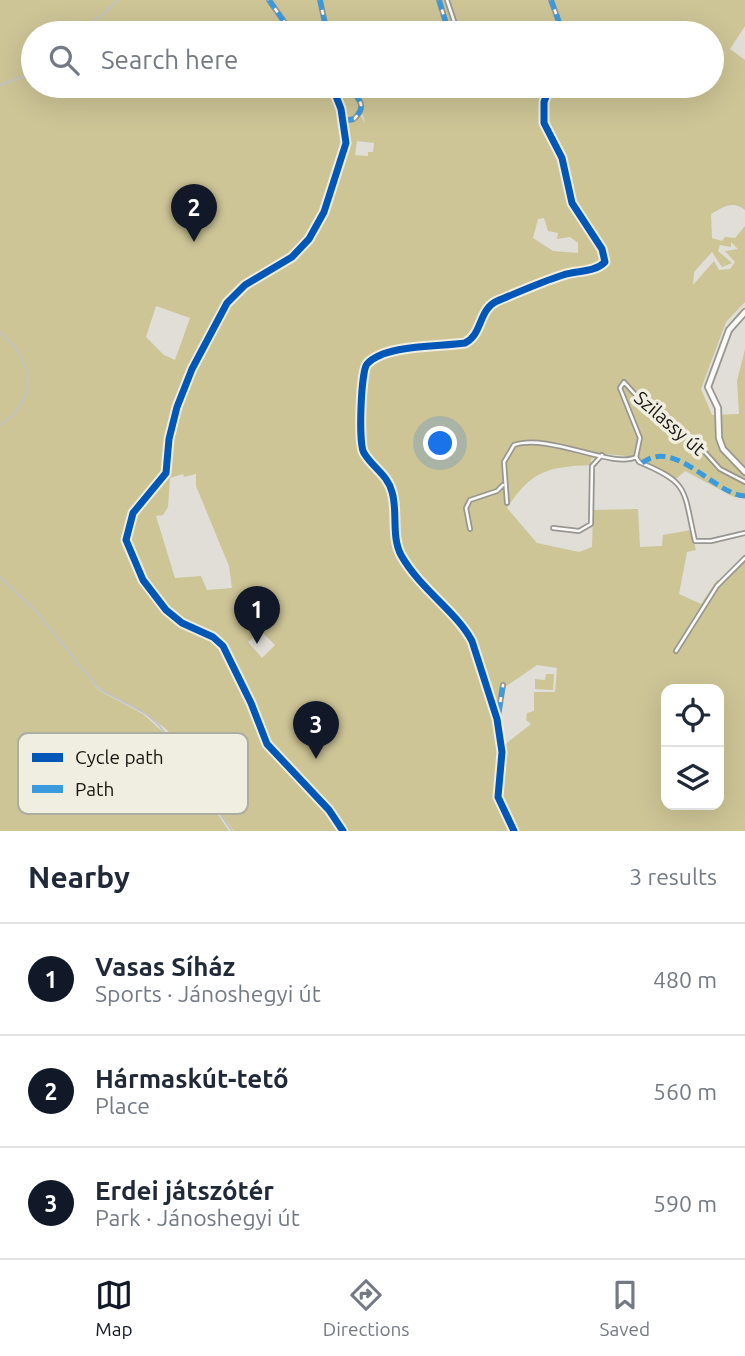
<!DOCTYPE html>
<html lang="en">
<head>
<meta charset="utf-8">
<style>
	:root { --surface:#fff; --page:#f6f6f7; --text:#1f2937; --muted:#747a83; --line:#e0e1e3; --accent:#111827 }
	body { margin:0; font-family:Ubuntu,sans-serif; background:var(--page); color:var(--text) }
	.controls { position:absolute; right:21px; bottom:21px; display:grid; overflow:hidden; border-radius:14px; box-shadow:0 7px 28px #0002 }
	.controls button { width:63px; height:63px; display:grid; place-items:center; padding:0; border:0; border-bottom:2px solid var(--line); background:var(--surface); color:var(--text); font:35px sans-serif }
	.you { position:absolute; left:441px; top:444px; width:24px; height:24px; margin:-18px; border:5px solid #fff; border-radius:50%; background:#1a73e8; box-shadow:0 0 0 10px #1a73e833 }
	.badge { display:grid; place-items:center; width:46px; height:46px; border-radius:50%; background:var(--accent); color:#fff; font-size:23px; font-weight:700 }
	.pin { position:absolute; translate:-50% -58px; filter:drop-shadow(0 2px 4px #0008) }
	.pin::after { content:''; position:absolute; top:37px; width:24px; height:21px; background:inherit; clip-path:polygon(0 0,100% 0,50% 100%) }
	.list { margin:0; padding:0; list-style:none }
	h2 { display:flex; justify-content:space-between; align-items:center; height:91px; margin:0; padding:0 28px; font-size:30px }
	h2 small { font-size:23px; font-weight:400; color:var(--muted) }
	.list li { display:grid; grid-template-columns:46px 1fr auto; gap:21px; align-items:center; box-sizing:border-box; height:112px; padding:0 28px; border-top:2px solid var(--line) }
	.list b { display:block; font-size:26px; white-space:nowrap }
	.list p { margin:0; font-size:23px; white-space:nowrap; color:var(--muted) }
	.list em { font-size:23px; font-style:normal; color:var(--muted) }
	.icon { flex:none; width:38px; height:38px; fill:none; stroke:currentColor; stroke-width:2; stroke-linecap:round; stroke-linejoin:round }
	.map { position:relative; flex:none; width:745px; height:831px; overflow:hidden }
	.search { position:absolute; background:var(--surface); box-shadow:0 7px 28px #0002; left:21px; right:21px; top:21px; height:77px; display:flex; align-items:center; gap:18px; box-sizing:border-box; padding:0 24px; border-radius:38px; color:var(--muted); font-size:26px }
	.sheet { height:427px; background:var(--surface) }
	nav { display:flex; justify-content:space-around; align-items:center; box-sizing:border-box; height:98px; border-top:2px solid var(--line); background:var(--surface); font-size:19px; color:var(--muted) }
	nav a { display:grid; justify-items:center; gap:4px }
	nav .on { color:var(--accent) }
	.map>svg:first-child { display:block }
	.green { fill:#cdc596; fill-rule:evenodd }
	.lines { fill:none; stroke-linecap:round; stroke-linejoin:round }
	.street-casing { stroke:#989691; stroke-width:6 }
	.secondary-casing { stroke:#989691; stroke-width:8 }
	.street { stroke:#fafaf9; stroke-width:2.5 }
	.secondary { stroke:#fafaf9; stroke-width:4.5 }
	.rail { stroke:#c3c3c1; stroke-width:2 }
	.quiet { stroke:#3b9ade; stroke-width:5; stroke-dasharray:10 5; stroke-linecap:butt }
	.cycleway-casing { stroke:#f0eee0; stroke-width:11 }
	.cycleway { stroke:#0057b8; stroke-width:7 }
	.labels { text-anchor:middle; stroke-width:7; stroke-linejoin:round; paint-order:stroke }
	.street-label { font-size:19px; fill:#151410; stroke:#f0eee0 }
	.key { fill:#f0eee0; stroke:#aeada2; stroke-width:2 }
	.key-label { font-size:19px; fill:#151410 }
</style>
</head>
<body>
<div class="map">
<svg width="745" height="831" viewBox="0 0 745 831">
	<rect width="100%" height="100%" fill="#e0ded6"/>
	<path class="green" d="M0 0H745V26L730 49 745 60V210C733 200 723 207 711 214L712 238 722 241 725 237 735 238 745 226V302L726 322 701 389 712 415 739 414 737 381 745 349V498L734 497 685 471 676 479 636 457 597 453 598 457 591 459V465C548 467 532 470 507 508L537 543 579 552 592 547 593 510 638 509 640 547 662 546 663 535 691 530 696 550 687 552 679 594 701 604 717 580 722 582 745 560V831H234L215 807 191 763 195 757 189 747H181C162 717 132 709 104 691 95 685 88 675 81 666L98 690 143 714 163 732 229 831H0ZM33 33H712V86H33ZM358 114 363 115 365 124 361 116 346 124 345 160H341L343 134 340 115 349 118ZM357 141 374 143 373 152H368V156L355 155ZM544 218 548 231 558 233 557 239 570 237 578 243V253L553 251 533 238 538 219ZM731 242 738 249 725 251 735 262 730 269 719 270 714 261 693 285 694 272 712 252 722 267 732 263 718 251 720 245 731 247ZM156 306 190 318 175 360 164 355 146 337ZM183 474 184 477 196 474V486L229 566 232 588 207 590 201 576 175 578 156 516 163 515 168 507 170 478ZM261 631 275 645 262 658 248 642ZM537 665 557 668 555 692H534V711L527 713 526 720 531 724 503 746 500 720 505 687ZM666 689H719V805H666Z
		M546 674H554L553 690 535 689V679L545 680Z"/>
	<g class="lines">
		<g class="street-casing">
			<path id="street" d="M269 0 292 33
				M320 0 327 33
				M439 0 449 33
				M447 0 458 33
				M551 0 563 33
				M332 86 341 109 346 143 324 212 309 239 292 257 245 285 227 303 192 369 177 407 169 439 166 473 133 513 126 540 143 580 166 610 182 623 213 637 223 646 251 703 267 744 329 810 343 831
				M344 121 354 119C369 104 357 99 349 86
				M636 457 639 462C690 483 683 489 695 541H711L745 533
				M507 503 504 462 514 445C549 433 613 469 636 457L640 438 620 388 624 382 642 402 693 439 720 469 745 482
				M553 528 579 531 591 524 592 466 602 455
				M470 529 466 508 470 500 497 491 503 485
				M676 651 717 586 745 558
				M498 716 503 685
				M514 831 498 797 502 752 497 719 472 641C456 611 420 589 401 555 391 536 398 511 392 492 388 475 372 467 364 453 358 444 361 371 367 364 385 344 440 347 465 343 483 334 478 310 497 301 519 292 541 282 563 275 577 270 594 273 605 262L602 249 572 203 562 158 544 123V102L550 86"/>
		</g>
		<g class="secondary-casing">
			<path id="secondary" d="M745 312 729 330 708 387 718 408 719 438 723 449 745 472"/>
		</g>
		<use href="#street" class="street"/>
		<use href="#secondary" class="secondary"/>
		<path class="rail" d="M75 33 104 14 118 0
			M0 85 33 73
			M0 332C33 360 40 399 0 425
			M0 577 37 612 99 689 145 713 159 725 232 831"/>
		<path class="quiet" d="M269 0 292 33
			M320 0 327 33
			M439 0 449 33
			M551 0 563 33
			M344 121 354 119C369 104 357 99 349 86
			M642 463C675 437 715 495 745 496
			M499 712 503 685"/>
		<g class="cycleway-casing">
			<path id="cycleway" d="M332 86 341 109 346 143 324 212 309 239 292 257 245 285 227 303 192 369 177 407 169 439 166 473 133 513 126 540 143 580 166 610 182 623 213 637 223 646 251 703 267 744 329 810 343 831
				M514 831 498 797 502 752 497 719 472 641C456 611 420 589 401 555 391 536 398 511 392 492 388 475 372 467 364 453 358 444 361 371 367 364 385 344 440 347 465 343 483 334 478 310 497 301 519 292 541 282 563 275 577 270 594 273 605 262L602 249 572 203 562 158 544 123V102L550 86"/>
		</g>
		<use href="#cycleway" class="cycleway"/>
	</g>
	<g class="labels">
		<g class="street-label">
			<text transform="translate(670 423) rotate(41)" y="7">Szilassy út</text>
		</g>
	</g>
	<rect x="18" y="733" width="230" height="81" rx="10" class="key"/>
	<rect x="32" y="753" width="31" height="9" fill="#0057b8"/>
	<rect x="32" y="785" width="31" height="8" fill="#3b9ade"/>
	<g class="key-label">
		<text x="75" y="764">Cycle path</text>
		<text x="75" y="796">Path</text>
	</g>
</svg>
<div class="controls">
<button><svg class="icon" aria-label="locate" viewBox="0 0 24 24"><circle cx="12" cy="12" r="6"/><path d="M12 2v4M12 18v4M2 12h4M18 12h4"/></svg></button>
<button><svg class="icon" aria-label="layers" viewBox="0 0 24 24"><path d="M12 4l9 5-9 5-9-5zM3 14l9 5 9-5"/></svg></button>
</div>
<div class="you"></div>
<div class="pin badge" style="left:257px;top:644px">1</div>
<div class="pin badge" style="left:194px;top:242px">2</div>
<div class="pin badge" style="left:316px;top:759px">3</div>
<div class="search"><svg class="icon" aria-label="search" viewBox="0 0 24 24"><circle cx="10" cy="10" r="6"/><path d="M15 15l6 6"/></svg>Search here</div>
</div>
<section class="sheet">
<h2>Nearby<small>3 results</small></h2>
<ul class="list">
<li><span class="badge">1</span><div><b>Vasas Síház</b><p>Sports · Jánoshegyi út</p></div><em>480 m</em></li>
<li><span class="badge">2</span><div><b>Hármaskút-tető</b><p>Place</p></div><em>560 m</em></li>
<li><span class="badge">3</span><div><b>Erdei játszótér</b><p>Park · Jánoshegyi út</p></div><em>590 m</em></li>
</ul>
</section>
<nav>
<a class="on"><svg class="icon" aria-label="map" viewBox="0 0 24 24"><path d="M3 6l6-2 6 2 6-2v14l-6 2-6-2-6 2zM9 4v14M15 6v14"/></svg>Map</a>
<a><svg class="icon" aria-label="directions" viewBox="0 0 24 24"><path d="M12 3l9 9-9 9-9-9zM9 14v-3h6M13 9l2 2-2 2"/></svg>Directions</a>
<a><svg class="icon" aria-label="saved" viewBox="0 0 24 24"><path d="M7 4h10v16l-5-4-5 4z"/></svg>Saved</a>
</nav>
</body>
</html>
